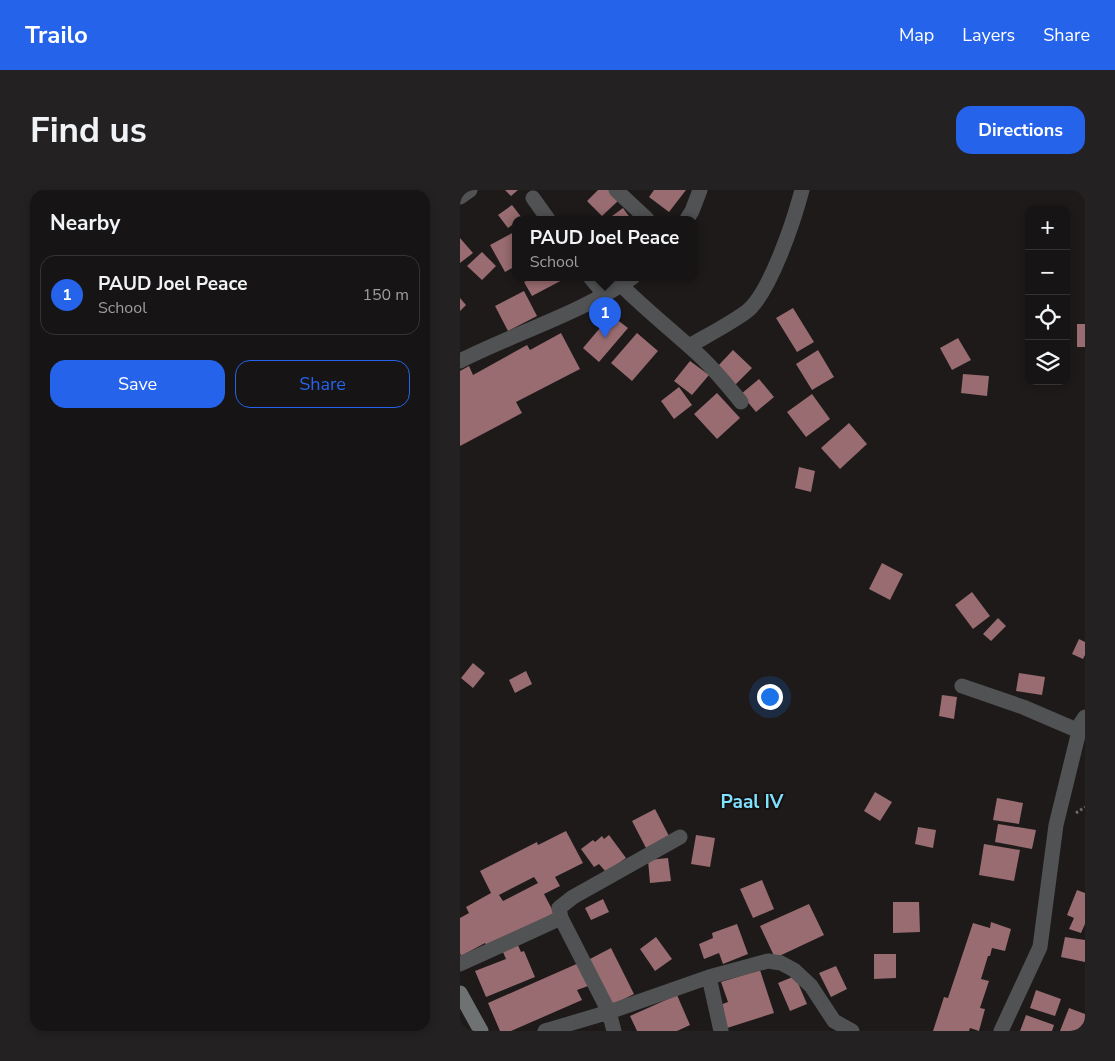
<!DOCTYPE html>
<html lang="en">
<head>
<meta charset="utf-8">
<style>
	:root { --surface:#161414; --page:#232122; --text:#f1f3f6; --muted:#9e9ea0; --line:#353334; --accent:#2563eb }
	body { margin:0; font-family:"Nunito Sans",sans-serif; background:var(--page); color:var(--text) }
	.controls { position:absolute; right:15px; top:15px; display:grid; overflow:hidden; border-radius:10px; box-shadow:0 2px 8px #0003 }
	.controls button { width:45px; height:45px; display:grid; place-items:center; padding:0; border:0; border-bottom:1px solid var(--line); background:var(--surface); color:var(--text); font:25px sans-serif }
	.you { position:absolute; left:309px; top:506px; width:18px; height:18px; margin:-12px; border:4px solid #fff; border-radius:50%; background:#1a73e8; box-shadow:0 0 0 8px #1a73e833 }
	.badge { display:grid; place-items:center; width:32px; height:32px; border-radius:50%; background:var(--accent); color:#fff; font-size:16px; font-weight:700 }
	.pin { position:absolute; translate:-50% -41px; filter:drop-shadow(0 1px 2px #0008) }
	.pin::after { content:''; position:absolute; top:26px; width:18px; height:15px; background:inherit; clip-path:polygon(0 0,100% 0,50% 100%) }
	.popup { position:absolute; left:52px; top:26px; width:185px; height:65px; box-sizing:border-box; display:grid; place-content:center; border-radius:10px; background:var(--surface); filter:drop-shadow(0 1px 4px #0005); font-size:16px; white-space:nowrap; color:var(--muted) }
	.popup b { font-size:19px; color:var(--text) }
	.popup::after { content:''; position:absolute; left:50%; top:100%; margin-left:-10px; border:10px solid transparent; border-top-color:var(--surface) }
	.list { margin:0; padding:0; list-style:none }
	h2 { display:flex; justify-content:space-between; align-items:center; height:65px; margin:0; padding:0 20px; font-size:21px }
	h2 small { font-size:16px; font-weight:400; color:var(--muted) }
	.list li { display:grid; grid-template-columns:32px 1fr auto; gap:15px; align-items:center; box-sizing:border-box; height:80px; margin:0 10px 10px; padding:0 10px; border:1px solid var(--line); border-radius:15px }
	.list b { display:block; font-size:19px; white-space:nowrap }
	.list p { margin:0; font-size:16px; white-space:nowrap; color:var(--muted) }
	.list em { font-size:16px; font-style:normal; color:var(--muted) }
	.actions { display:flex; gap:10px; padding:15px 20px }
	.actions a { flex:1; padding:11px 0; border:1px solid var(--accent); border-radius:15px; text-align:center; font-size:18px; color:var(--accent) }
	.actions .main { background:var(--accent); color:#fff }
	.icon { flex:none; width:28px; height:28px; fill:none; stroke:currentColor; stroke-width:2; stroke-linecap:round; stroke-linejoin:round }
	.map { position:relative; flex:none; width:625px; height:841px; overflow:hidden; border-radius:15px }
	header { display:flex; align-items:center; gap:30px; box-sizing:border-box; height:70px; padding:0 25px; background:var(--accent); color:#fff }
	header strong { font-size:24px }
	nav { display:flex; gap:28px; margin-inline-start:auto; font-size:18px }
	.intro { display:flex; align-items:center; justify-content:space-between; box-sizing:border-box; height:120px; padding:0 30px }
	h1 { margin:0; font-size:35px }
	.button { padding:12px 22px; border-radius:15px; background:var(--accent); color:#fff; font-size:18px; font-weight:700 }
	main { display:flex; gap:30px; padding:0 30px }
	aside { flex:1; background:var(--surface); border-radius:15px; box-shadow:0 2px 8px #0003 }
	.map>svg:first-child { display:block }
	.building { fill:#986c70; fill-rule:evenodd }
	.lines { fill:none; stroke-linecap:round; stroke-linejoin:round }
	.path { stroke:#6d6969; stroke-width:3; stroke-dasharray:2.5 2.5; stroke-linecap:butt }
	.street { stroke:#515253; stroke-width:15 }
	.secondary { stroke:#6f7273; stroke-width:15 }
	.labels { text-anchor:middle; stroke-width:4; stroke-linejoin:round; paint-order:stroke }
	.district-label { font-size:19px; font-weight:bold; fill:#80e0fe; stroke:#151111 }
</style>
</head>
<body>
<header>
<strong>Trailo</strong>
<nav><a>Map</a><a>Layers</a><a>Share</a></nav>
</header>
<div class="intro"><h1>Find us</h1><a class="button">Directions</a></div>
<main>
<aside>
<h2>Nearby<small></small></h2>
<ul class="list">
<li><span class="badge">1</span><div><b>PAUD Joel Peace</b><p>School</p></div><em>150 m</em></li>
</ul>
<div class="actions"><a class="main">Save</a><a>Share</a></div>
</aside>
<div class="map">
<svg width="625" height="841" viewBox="0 0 625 841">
	<rect width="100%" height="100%" fill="#1e1a1a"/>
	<path class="building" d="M45 0H58L51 6Z
		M138 0H150L159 10 142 26 127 11Z
		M194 0H226L209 22 189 7Z
		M52 15 62 28 56 29V32L48 38 38 25Z
		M163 18 171 29H148Z
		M56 41V76L45 82 30 55Z
		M0 48 13 63 0 73Z
		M22 62 36 76 22 90 7 76Z
		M74 87H108L72 106 64 92Z
		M606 90H608L610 109H606Z
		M64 101 77 126 48 141 35 116Z
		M0 108 6 115 0 121Z
		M333 118 354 152 337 162 316 128Z
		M151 125 168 138 139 172 123 158Z
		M617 134H625V157H617Z
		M101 143 120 179 56 212 62 223 0 256V181L9 176 13 185 67 155 70 160Z
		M177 143 198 161 172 191 151 173Z
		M498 148 511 170 492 180 480 158Z
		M273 160 292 178 275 195 257 177Z
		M358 160 374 187 352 200 336 174Z
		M230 171 249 185 232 205 214 191Z
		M503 184 529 186 527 206 501 203Z
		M299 189 314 207 296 222 281 204Z
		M219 197 232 215 214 229 201 211Z
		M257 203 280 228 257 249 234 224Z
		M352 204 370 229 346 247 327 222Z
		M389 233 407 254 380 279 361 258Z
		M339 277 355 281 351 302 335 298Z
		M422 373 443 384 430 410 409 399Z
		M512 402 530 426 513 439 495 415Z
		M538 428 546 436 531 451 523 444Z
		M619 449 625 452V465L623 469 612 464Z
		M13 473 25 483 13 498 1 488Z
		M66 481 72 494 55 503 49 490Z
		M559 483 585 487 582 505 556 501Z
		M482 505 497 507 494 529 479 526Z
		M415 602 432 612 420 631 404 621Z
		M537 608 563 613 559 634 533 630Z
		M195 619 209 646 186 658 172 631Z
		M538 634 576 640 572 659 535 652Z
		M458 637 476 640 473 658 455 654Z
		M106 641 123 673 95 687 100 696 84 704 94 723 28 758 25 753 1 766 0 763V728L9 723 6 717 31 703 20 681 77 652 78 655ZM74 687 78 693 43 711 39 705Z
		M149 645 166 668 146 682 139 674 134 677 121 659 133 650 135 652 142 646 144 649Z
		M236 645 255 648 250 677 231 674Z
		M524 654 560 660 554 691 519 685Z
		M208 668 211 691 190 693 188 670Z
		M302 690 314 719 293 728 280 699Z
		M617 700 625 703V734L621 743 609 739 614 728 607 725Z
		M143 709 149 722 131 730 125 718Z
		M433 712H459L460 742 433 743Z
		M349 714 364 745 315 768 300 736Z
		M531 732 551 739 545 761 532 758 530 766H528L521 789 529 791 520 818 525 819 519 841 510 838 509 841H473L484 807 488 808 513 733 530 738Z
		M277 734 288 764 263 774 259 763 244 769 239 754 253 748 252 743Z
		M196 747 212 769 195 781 180 759Z
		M605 747 625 750V772L601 767Z
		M57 753 61 762 64 761 75 787 26 807 15 781 46 769 42 760Z
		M151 758 174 804 152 815 128 770Z
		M414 764H436V788L414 789Z
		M121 772 131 795 117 800 122 810 51 841H40L28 813Z
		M376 776 387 799 371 807 359 783Z
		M300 780 314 823 267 838 260 815 268 812 261 792Z
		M335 786 347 814 330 821 318 793Z
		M576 800 601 809 595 826 570 818Z
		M217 805 230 835 217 841H177L170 826Z
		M609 818 625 824V841H600Z
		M566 825 594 835 592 841H560Z"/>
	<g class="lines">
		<path class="path" d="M616 623 625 617"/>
		<path class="street" d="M156 0 187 29
			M0 7 10 0
			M73 8 88 29
			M227 29 232 21 240 0
			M130 87 144 104
			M161 95C186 120 214 142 240 166 255 180 268 196 281 212
			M229 156C248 145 268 135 286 122 310 104 334 30 342 0
			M0 171C57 142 120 124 173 87
			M502 496 563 517 619 541
			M0 774 101 728
			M249 787 261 841
			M85 841 149 822 249 787 308 771 321 773 334 780 351 796 374 831 392 841
			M154 841 149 822 101 728 99 718 113 707 220 647
			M541 841 580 757 596 635 621 533 625 527"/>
		<path class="secondary" d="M0 803 21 841"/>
	</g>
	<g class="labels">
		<g class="district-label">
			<text x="292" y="618">Paal IV</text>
		</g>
	</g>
</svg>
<div class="controls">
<button>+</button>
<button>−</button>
<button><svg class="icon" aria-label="locate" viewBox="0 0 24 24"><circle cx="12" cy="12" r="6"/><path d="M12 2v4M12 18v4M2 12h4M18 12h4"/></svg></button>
<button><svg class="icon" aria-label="layers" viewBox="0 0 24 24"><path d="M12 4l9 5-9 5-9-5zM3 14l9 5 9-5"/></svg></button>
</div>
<div class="you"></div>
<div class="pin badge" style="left:145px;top:148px">1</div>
<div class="popup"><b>PAUD Joel Peace</b>School</div>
</div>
</main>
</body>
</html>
